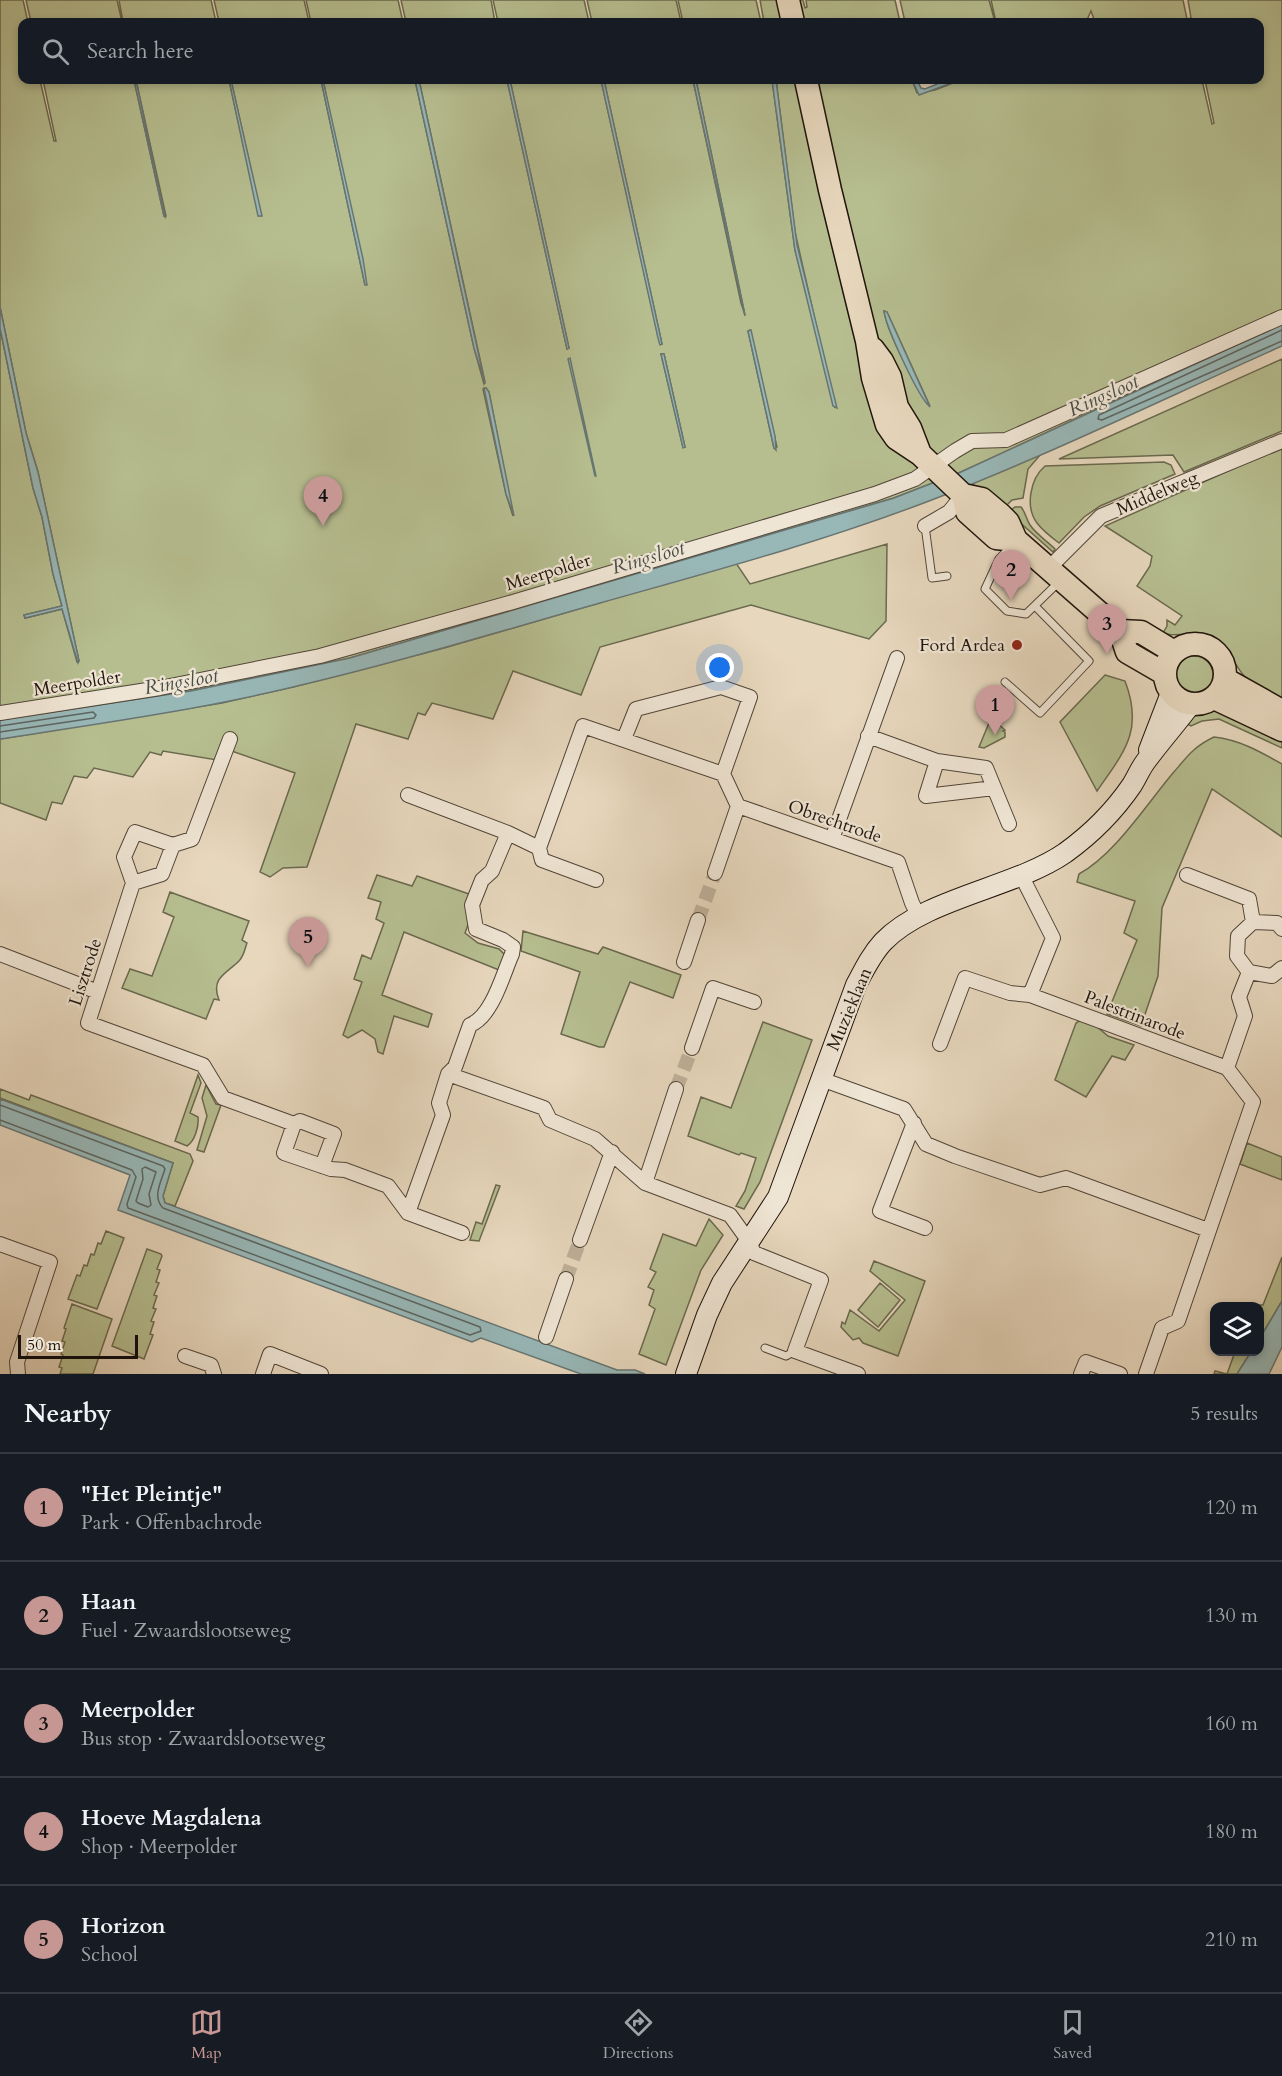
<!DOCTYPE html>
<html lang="en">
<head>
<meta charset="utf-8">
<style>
	:root { --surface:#171b24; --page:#242831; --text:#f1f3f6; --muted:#9ea1a6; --line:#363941; --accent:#c59692 }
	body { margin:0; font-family:Cardo,serif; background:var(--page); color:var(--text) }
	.controls { position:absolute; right:18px; bottom:18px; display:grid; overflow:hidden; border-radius:12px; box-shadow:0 3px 9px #0003 }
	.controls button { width:54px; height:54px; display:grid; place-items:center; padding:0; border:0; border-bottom:2px solid var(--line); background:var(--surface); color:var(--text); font:30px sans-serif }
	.scale { position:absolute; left:18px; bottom:15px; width:120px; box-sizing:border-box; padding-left:6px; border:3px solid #1f140b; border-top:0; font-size:16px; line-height:21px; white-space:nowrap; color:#1f140b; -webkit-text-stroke:4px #efe5d4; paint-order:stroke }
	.you { position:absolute; left:720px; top:668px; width:21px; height:21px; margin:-15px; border:4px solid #fff; border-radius:50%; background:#1a73e8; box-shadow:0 0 0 9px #1a73e833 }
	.badge { display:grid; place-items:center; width:39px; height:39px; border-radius:50%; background:var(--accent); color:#111; font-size:20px; font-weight:700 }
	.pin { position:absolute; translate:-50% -50px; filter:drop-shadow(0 2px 3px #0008) }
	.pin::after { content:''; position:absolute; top:32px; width:21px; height:18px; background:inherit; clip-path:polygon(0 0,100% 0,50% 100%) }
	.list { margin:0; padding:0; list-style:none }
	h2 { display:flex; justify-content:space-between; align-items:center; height:78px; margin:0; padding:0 24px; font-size:26px }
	h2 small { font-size:20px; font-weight:400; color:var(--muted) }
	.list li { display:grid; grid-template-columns:39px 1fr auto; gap:18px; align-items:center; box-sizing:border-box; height:108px; padding:0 24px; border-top:2px solid var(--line) }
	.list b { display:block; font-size:22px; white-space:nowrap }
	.list p { margin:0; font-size:20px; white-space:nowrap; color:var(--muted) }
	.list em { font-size:20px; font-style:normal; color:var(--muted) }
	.icon { flex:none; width:33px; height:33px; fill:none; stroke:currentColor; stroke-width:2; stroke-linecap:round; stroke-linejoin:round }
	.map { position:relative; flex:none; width:1282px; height:1374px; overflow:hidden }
	.search { position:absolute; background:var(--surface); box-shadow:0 3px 9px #0003; left:18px; right:18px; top:18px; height:66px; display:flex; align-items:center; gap:15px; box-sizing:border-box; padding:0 21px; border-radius:12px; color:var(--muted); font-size:22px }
	.sheet { height:618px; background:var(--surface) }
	nav { display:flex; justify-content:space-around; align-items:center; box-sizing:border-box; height:84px; border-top:2px solid var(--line); background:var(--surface); font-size:16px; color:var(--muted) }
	nav a { display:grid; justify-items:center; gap:3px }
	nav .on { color:var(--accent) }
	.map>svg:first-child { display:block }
	.green { fill:#b6be90; stroke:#6a694e; stroke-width:1.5; fill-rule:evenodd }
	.water { fill:#98b8b8; stroke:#687673; stroke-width:1.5 }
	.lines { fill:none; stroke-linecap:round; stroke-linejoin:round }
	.shore { stroke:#5c6662; stroke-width:1.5 }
	.street-tunnel { stroke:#bfb099; stroke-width:14; stroke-dasharray:14 7; stroke-linecap:butt }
	.lane-casing { stroke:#514538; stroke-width:9 }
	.street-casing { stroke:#514538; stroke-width:16 }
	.secondary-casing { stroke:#1f140b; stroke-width:22 }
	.primary-casing { stroke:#1f140b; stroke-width:25 }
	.lane { stroke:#efe5d4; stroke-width:7 }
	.street { stroke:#efe5d4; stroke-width:14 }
	.secondary { stroke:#efe5d4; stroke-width:20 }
	.primary { stroke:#e7d7bd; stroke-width:22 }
	.poi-dot { fill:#8f2418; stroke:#efe5d4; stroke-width:2 }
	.labels { text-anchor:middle; stroke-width:4.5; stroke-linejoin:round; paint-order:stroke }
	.street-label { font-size:18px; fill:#1f140b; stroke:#efe5d4 }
	.poi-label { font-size:18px; fill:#1f140b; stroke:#efe5d4; text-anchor:end }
	.water-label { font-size:20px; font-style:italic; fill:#494d48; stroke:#efe5d4 }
</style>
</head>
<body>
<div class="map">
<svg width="1282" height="1374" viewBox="0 0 1282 1374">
	<rect width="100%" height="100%" fill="#e7d7bd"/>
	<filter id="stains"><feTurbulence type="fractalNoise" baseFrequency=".00333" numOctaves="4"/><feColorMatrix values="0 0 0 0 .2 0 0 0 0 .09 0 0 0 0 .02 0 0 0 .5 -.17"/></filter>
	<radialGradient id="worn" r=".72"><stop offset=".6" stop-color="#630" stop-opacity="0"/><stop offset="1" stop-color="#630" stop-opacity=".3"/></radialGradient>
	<path class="green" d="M0 0H23L28 22H22V80H40L54 141H56L43 80H134L164 216H166L136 80H229L259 216 261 215 231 80H321L365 285 323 80H415L474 348 484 384 485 382 419 80H507L567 349 569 348 510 80H601L660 344H662L604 80H693L741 303 745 315 696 80H772L795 250 835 408 795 232 776 80H912L917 93 935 90 960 80H1202L1212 124 1214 123 1205 80H1260V22H1095L1091 11 1086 22H996L991 0H1183L1187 19 1191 18 1188 0H1282V324L961 472 894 498 350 658 191 691 0 720V328L33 488 42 517 53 574 62 606 24 615 25 618 62 609 77 662 79 661 38 472 26 433 0 307ZM884 311 887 312 930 406C915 384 888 336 884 311ZM750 330 777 447 774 448 748 331ZM661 354H664L685 447H683ZM486 388 489 392 513 516 506 494 483 389Z
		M26 0H117L122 22H31Z
		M119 0H211L216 22H123Z
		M214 0H304L309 22H219Z
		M306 0H398L403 22H311Z
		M401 0H491L495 22H406Z
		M493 0H584L589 22H498Z
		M587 0H676L681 22H592Z
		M678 0H756L761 22H683Z
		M760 0H803L805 8 807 7 806 0H895L900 22H764Z
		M900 0H989L995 22H905Z
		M1282 359V431L1184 472 1173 455 1059 459Z
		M1282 447V701C1270 694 1256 687 1246 678 1232 664 1229 643 1210 635 1194 629 1178 639 1163 633L1167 626V620L1175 625 1182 616 1137 586 1150 566 1152 556 1105 526Z
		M1041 454 1028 469 1023 498 1012 500 1007 505 1001 504 971 483Z
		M1164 462 1171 465 1175 474 1100 506 1084 517 1059 543C1051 537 1043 531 1037 523 1025 507 1030 479 1045 466Z
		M1015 507H1021C1026 513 1026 519 1030 525 1036 534 1047 541 1055 549L1053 552 1008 512Z
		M887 544 886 621 869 639 751 605 600 647 581 695 513 671 493 719 432 703 425 715 418 713 408 739 356 724 307 867 283 868 270 877 260 872 295 773 223 748 217 760 163 751 161 755 150 752 133 777 94 768 87 778 74 776 62 804 52 802 46 820 0 803V739L222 703 293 687 444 648 736 563 750 584Z
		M1175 675a19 19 0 1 1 38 0a19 19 0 1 1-38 0Z
		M1105 675 1125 681C1144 731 1124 752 1097 791L1060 722Z
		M1211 709 1282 736V748L1219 719 1202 721 1191 726 1185 723C1193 714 1199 710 1211 709Z
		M989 723H997L1005 730 1003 731 1005 732V737L984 748 979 747Z
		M1214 737C1240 740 1259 751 1282 764V837L1212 789 1162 908 1158 976 1141 1026 1107 1014 1137 940 1124 933 1135 901 1077 882 1079 874C1115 854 1146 805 1173 773 1187 757 1193 747 1214 737Z
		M377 875 412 886 417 876 472 895 469 922 465 933 478 943 499 949 505 955 499 970 404 932 382 995 432 1014 428 1027 394 1016 383 1054 378 1052 375 1039 362 1030 348 1038 343 1035 362 982 354 979 362 955 371 959 384 923 376 919 381 902 368 898Z
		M170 892 249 921 242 940 247 943C245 948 244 956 239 961 227 973 210 978 219 1000L214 999 206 1019 122 988 130 969 152 976 174 917 163 912Z
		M523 931 598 954 603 947 681 975 673 998 630 982 604 1047H599L561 1034 580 972 521 951Z
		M1081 1020 1090 1021 1108 1036 1134 1045 1125 1060 1112 1056 1086 1097 1055 1080 1076 1023Z
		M763 1022 812 1040 760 1182 744 1209 736 1206 745 1191 756 1158 741 1153 739 1155 688 1136 701 1097 731 1108Z
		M198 1075 201 1083 190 1113 198 1117C199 1126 195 1141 187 1146L175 1141Z
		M206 1085 216 1104 221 1105 204 1152 197 1150 207 1116 202 1098Z
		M0 1089 29 1100 31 1095 190 1154 193 1161 175 1206 165 1203 163 1196 173 1163 0 1098Z
		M1247 1143 1282 1157V1180L1240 1164Z
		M496 1185 500 1186 479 1241 470 1240 476 1222 482 1224Z
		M709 1219 723 1235 701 1270 666 1365 639 1354 655 1309 649 1305 654 1290 648 1287 656 1272 650 1269 663 1234 696 1246Z
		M106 1231 124 1238 97 1309 68 1299 77 1275 80 1276 84 1265 87 1266 91 1254 94 1255 98 1243 101 1244Z
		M147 1249 161 1254 162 1256 157 1269 160 1270 156 1282 159 1283 154 1295 157 1296 153 1308 156 1309 151 1321 154 1322 150 1334 153 1335 144 1359 112 1346Z
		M1282 1257V1301L1260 1338V1306H1252L1253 1305H1263Z
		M874 1261 925 1281 898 1356 863 1343 859 1338 853 1340 841 1327 842 1322 845 1324 850 1310 879 1331 905 1300 870 1271Z
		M880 1283 900 1300 878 1327 858 1310Z
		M72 1304 112 1319 93 1374H60L62 1368 59 1367 63 1355 61 1354 65 1342 62 1341 66 1329 64 1328Z
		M1235 1352H1251L1237 1374H1214L1215 1371 1227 1374Z"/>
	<path class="water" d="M134 80H136L165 217 164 216Z
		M229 80H231L262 216H258Z
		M321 80H323L363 259 367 285H365Z
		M415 80H419L485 384 474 348Z
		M507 80H510L569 348 567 349Z
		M601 80H604L662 344 660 345 658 338Z
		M693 80H696L745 316Z
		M772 80H776L797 245 837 408 833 406 795 250Z
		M912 80H917L921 88 925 89 947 80H960L919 95Z
		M0 307 26 433 38 472 79 661 78 663 62 609 25 618 24 615 62 606 53 574 42 517 33 488 0 328Z
		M884 311 887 312 930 407C918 397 886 327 884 311Z
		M1282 324V346C1165 398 1049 455 929 501 822 542 710 572 600 603 498 632 396 663 293 687 197 710 98 724 0 739V720L191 691 350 658 894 498 961 472Z
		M751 330 775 436 776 450 774 448 748 331Z
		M661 354H664L685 447 683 448Z
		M570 358 596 476H595L568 359Z
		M484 388H486L489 392 514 516 506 494Z
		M0 1099 173 1163 163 1196 165 1203 617 1370H635L645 1374H581L481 1338 472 1342 118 1210 130 1175 0 1125Z
		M1282 1301V1347L1269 1374H1237L1251 1352H1260V1338Z"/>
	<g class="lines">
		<path class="shore" d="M1282 330 1099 415 1098 419 1102 420 1282 341
			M0 726 93 712 96 715 94 718 0 732
			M0 1105 163 1166 165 1169C161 1182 152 1197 163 1208L480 1327 481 1331 470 1335 128 1208 127 1204 136 1177 132 1170 0 1120
			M145 1167 156 1172 149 1194 151 1205 148 1207 138 1203 136 1201 143 1179 142 1169Z"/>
		<path class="street-tunnel" d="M698 920 715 873
			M676 1089 692 1048
			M566 1279 580 1240"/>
		<g class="lane-casing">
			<path id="lane" d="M925 526 932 578 947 576
				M1013 544 999 559 985 589 1007 611 1026 614 1060 581
				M1005 682 1040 713 1089 661 1035 606
				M765 1348 786 1356 795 1351"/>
		</g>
		<g class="street-casing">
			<path id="street" d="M925 526 949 512 963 495
				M1048 569 1101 516 1282 441
				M0 713 160 688 320 656 513 602 875 494 915 479 955 451 972 441 1006 440 1282 317
				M868 736 937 761 986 768 1009 824
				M624 739 636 709 721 687 750 697 723 774
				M937 761 926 796 994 788
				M408 795 508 833 539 848
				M832 839 897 658
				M173 845 162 874 133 883 88 1023 203 1065 223 1098 294 1124 284 1153 331 1169 345 1170 388 1186 408 1213 462 1233
				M715 873 738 806
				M1021 875 1053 938 1030 995 1227 1068 1253 1102 1178 1321 1162 1328 1146 1374
				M1187 875 1249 899 1253 922
				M596 880 542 860 539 848 583 726 723 774 738 806 898 862 912 903 919 917
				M133 883 124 857 135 832 173 845 192 839 230 739
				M1282 929 1277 923 1253 922 1238 936 1237 956 1249 972 1272 976 1282 968
				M0 954 98 992
				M684 962 698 920
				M940 1044 965 978 1010 993 1030 995
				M692 1048 713 988 754 1002
				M1227 1068 1245 1016 1239 997 1249 972
				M448 1074 544 1108 550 1120 595 1139 645 1183 730 1215 748 1240 754 1253 821 1280 795 1351 858 1374
				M821 1079 904 1109 926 1144 955 1156 1040 1185 1066 1178 1208 1230
				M914 1123 880 1211 925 1228
				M294 1124 300 1121 334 1134 322 1166
				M645 1183 676 1089
				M408 1213 443 1115 439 1103 448 1074 455 1067 470 1025C492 1017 503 974 512 954L513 947 503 940 476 929 472 905 482 880 492 871 508 833
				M580 1240 612 1152
				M0 1244 50 1262 17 1362 18 1374
				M546 1337 566 1279
				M185 1356 211 1365 214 1374
				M263 1374 270 1354 321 1374
				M1081 1374 1086 1362 1120 1374"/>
		</g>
		<g class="secondary-casing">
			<path id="secondary" d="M1149 750 1171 693
				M686 1374 707 1315 722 1283 778 1197 856 985C864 970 871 955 883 942 925 898 1014 888 1065 853 1090 835 1115 810 1132 785 1137 777 1140 769 1146 761 1160 742 1176 724 1191 704"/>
		</g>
		<g class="primary-casing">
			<path id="primary" d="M788 0 793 22
				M806 80 830 190 867 341 873 378 887 425 896 438 920 454 963 495 982 499 1001 515 1008 522 1016 540 1120 631 1127 652 1165 674
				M873 349 882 361 890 377 897 407 910 428 920 454
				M963 495 967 512 996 538 1016 540
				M1120 631 1141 632 1174 652
				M1165 674a30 30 0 1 1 60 0a30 30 0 1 1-60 0Z
				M1225 679 1282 711
				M1214 698 1282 730"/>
		</g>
		<use href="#lane" class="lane"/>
		<use href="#street" class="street"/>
		<use href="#secondary" class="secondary"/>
		<use href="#primary" class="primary"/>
	</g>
	<circle class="poi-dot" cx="1017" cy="645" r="6"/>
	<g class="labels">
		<g class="street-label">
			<text transform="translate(1157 493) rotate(-23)" y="6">Middelweg</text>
			<text transform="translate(548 572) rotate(-17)" y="6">Meerpolder</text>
			<text transform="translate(77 683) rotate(-9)" y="6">Meerpolder</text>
			<text transform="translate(835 821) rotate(19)" y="6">Obrechtrode</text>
			<text transform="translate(85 972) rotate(-72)" y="6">Lisztrode</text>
			<text transform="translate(849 1009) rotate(-67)" y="6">Muzieklaan</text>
			<text transform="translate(1135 1015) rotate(21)" y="6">Palestrinarode</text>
		</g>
		<g class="poi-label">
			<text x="1005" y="651">Ford Ardea</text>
		</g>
		<g class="water-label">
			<text transform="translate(1103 395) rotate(-24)" y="7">Ringsloot</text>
			<text transform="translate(648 557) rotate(-16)" y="7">Ringsloot</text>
			<text transform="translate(181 681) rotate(-10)" y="7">Ringsloot</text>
		</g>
	</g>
	<rect width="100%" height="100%" filter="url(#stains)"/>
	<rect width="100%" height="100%" fill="url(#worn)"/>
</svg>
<div class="controls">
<button><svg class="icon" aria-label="layers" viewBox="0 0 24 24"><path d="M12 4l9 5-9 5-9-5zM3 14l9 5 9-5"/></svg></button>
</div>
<div class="scale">50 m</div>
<div class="you"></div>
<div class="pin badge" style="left:995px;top:735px">1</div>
<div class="pin badge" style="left:1011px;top:600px">2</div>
<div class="pin badge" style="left:1107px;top:654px">3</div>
<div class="pin badge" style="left:323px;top:526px">4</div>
<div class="pin badge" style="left:308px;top:967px">5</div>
<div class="search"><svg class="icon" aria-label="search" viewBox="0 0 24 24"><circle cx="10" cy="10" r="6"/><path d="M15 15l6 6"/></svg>Search here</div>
</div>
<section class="sheet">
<h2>Nearby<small>5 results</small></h2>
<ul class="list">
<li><span class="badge">1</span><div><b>&quot;Het Pleintje&quot;</b><p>Park · Offenbachrode</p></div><em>120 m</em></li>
<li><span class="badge">2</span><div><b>Haan</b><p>Fuel · Zwaardslootseweg</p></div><em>130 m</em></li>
<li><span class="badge">3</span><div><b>Meerpolder</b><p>Bus stop · Zwaardslootseweg</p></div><em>160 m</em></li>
<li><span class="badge">4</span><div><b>Hoeve Magdalena</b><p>Shop · Meerpolder</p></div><em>180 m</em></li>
<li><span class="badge">5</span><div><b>Horizon</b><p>School</p></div><em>210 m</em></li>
</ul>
</section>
<nav>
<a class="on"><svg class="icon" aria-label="map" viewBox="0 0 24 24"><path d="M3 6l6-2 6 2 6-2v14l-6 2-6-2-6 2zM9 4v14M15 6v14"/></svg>Map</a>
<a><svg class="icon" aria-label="directions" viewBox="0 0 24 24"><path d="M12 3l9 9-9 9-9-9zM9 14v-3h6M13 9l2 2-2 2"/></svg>Directions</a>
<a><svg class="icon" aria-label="saved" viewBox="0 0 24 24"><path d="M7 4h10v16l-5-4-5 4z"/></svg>Saved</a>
</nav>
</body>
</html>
